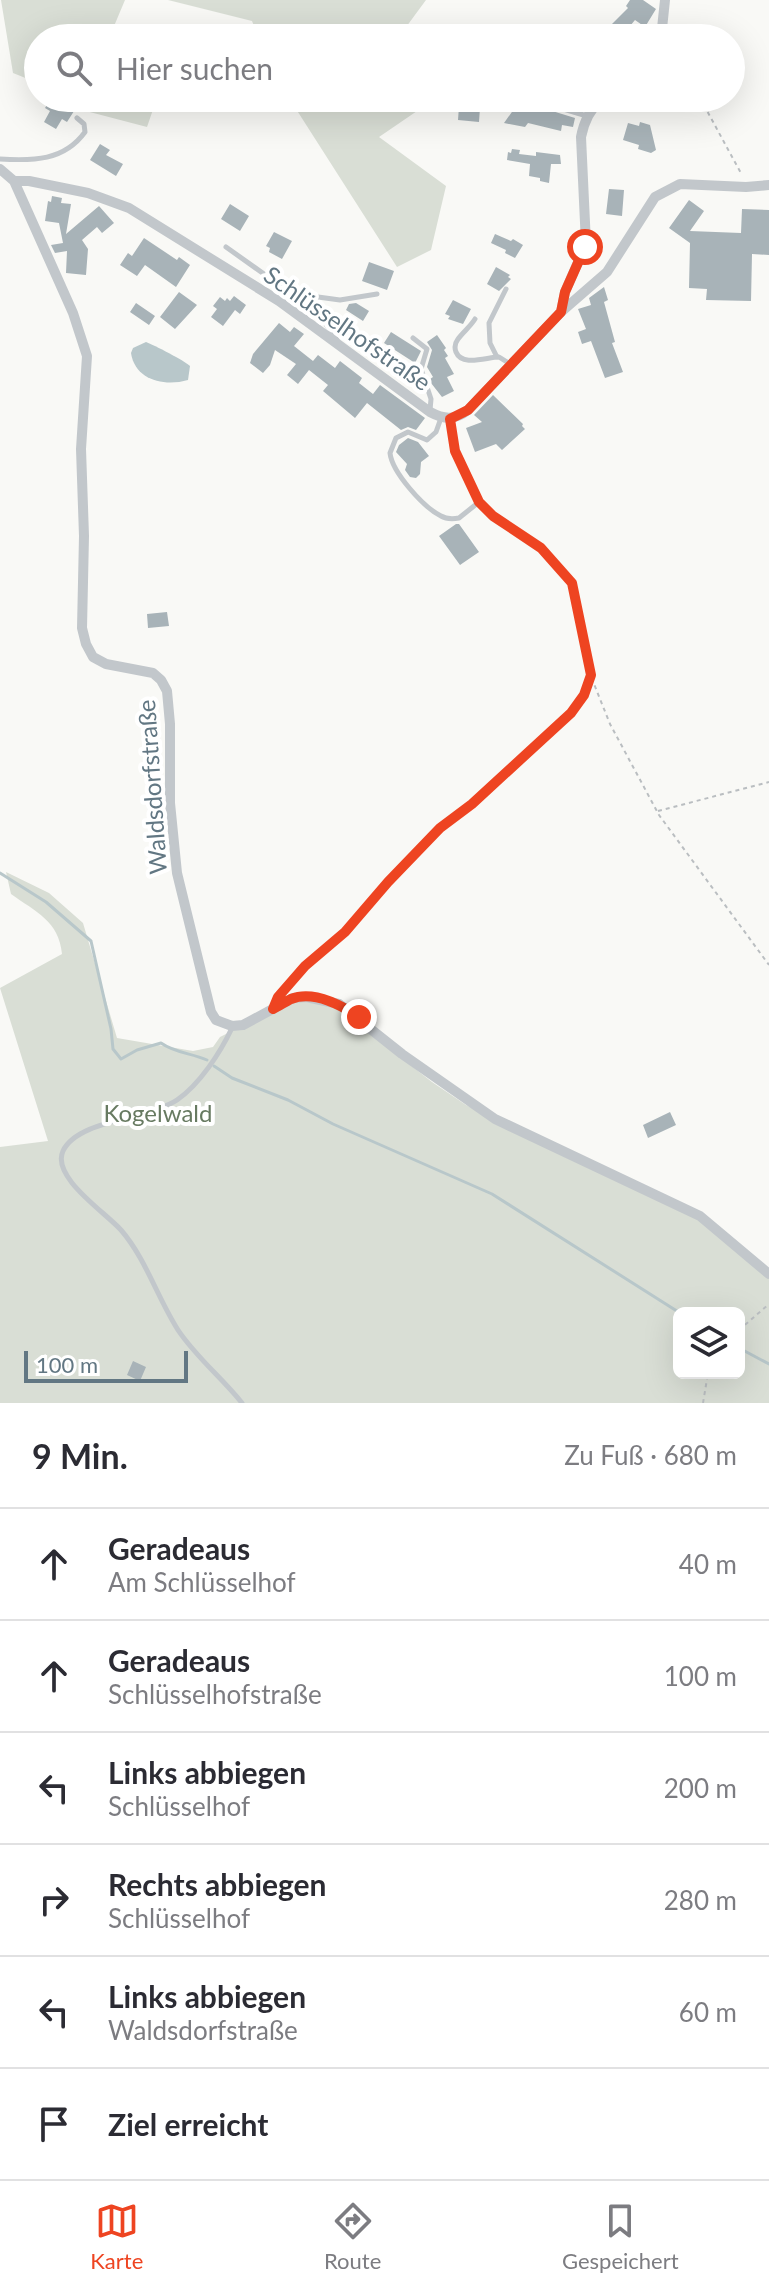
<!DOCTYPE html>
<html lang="de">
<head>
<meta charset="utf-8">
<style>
	:root { --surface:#fff; --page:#f2f2f3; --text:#2b2b33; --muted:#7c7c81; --line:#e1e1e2; --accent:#ee4421 }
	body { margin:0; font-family:Lato,sans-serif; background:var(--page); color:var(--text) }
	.controls { position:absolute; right:24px; bottom:24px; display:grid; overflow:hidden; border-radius:12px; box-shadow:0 8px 32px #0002 }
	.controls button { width:72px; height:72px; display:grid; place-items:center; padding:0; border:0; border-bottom:2px solid var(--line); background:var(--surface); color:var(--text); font:40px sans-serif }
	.scale { position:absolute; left:24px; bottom:20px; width:164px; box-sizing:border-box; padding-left:8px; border:4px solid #627783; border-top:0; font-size:22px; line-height:28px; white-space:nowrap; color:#627783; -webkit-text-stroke:6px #fff; paint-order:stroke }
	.stop { position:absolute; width:24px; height:24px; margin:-18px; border:6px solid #ee4421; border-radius:50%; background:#fff }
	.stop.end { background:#ee4421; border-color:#fff; box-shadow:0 2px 8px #0008 }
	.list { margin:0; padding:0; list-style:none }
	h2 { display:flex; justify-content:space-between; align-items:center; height:104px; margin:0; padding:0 32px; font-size:34px }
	h2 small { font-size:26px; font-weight:400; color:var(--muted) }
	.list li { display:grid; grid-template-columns:52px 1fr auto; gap:24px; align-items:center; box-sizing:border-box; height:112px; padding:0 32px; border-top:2px solid var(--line) }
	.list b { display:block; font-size:30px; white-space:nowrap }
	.list p { margin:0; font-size:26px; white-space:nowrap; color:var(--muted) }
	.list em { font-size:26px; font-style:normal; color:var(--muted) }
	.icon { flex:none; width:44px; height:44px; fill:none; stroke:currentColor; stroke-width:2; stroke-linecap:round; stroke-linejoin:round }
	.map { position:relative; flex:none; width:769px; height:1403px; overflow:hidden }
	.search { position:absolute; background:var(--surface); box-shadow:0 8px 32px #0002; left:24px; right:24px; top:24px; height:88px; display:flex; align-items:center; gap:20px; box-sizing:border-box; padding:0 28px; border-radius:44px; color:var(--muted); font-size:30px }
	.sheet { height:776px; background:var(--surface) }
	nav { display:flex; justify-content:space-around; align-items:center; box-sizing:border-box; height:112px; border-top:2px solid var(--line); background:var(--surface); font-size:22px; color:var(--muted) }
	nav a { display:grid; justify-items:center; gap:4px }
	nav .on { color:var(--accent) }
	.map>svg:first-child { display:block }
	.green { fill:#d9ded5; fill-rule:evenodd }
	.water { fill:#b8c7ca }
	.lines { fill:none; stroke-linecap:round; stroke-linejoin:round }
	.stream { stroke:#b8c7ca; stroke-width:3 }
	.building { fill:#a8b3b8 }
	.path { stroke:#babec1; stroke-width:2; stroke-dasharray:4 4; stroke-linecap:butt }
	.service { stroke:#c2c7cb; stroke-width:5 }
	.minor { stroke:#c2c7cb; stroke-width:10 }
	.route { stroke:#ee4421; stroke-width:10 }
	.labels { text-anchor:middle; stroke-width:8; stroke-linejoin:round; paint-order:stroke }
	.street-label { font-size:24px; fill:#627783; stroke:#fff }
	.park-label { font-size:24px; fill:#677a61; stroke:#fff }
</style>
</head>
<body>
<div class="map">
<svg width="769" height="1403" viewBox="0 0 769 1403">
	<rect width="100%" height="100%" fill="#f9f9f6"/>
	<path class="green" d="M1 0H125L109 38H38V83L13 73Z
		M168 0H426L398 38H259L252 21Z
		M65 98H157L147 127 82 110Z
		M289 98H401L420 109 379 137 446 186 431 250 397 267Z
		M6 872 49 893 83 923 117 1038 193 1051 213 1047 220 1037 294 1000 336 1007 432 1082 466 1105 697 1218 769 1279V1403H0V1147L48 1141 0 988 62 954C59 921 36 912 11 894ZM679 1313H739V1373H679Z"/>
	<path class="water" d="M146 342C154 345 185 361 190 366L188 380C164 387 135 380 131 353L133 348Z"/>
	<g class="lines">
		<path class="stream" d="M0 873 46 902 91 941 111 1029 113 1049 121 1059 137 1050 161 1043C175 1053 191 1053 207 1060
			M214 1066 232 1078 288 1100 333 1124 492 1194 680 1313
			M739 1348 769 1364"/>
	</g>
	<path class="building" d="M630 0H643L656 9 645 27 635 20 620 38H598L628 8 626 6Z
		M51 98H61L76 108 67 122 62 119 56 129 44 122 50 111 45 108Z
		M459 106 480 108 479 122 458 120Z
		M514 109 526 112 527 109 549 110 575 118 573 127 562 125 561 131 528 123 525 127 504 123Z
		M640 122 650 125 656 150 651 153 638 149 639 145 623 140 628 123 639 126Z
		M100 144 110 150 106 155 123 164 116 176 90 160Z
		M512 149 520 150 519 154 536 156V152L560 155 561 164H551L549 183 540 181V178L529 176 530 164 507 160 508 152 511 153Z
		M609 189 624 190 622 216 606 214Z
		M52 196 62 198 61 203 71 204 66 234 99 206 114 223 102 233 97 227 82 240 88 249 86 275 66 273 67 251 55 253 51 245 63 243 59 223 45 221 48 201 51 202Z
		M689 200 704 211 690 231 741 233 742 209 769 210V255L752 254 751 301 706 300 707 289 689 288 690 243 669 228Z
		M230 204 249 216 240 231 221 219Z
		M274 232 292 241 282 259 269 252 270 248 266 246Z
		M495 234 511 241 513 239 523 245 515 258 505 253 506 250 491 243Z
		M144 238 177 260 179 257 190 265 176 287 145 265 137 276 120 265 128 253 132 256Z
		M369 262 394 271 387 290 362 281Z
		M496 267 510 275 508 277 511 279 499 291 487 284Z
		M604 287 608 300 604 302 615 342 612 343 623 372 605 378 591 341 582 344 578 332 586 329 578 309 591 305 589 298Z
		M179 292 197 305 175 329 160 317Z
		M234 296 246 305 240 314 235 310 223 326 211 317 217 309 213 306 220 297 225 301 227 298 230 301Z
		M453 300 471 309 463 324 448 319 450 316 445 314Z
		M136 303 155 316 149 325 130 312Z
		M356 303 369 311 363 321 346 310 349 304Z
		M279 323 290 332 294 327 304 334 294 346 313 361 318 355 335 368 340 361 362 378 359 383 373 394 380 385 425 418 416 430 408 427 401 430 367 403 355 418 323 391 328 385 309 370 298 384 287 375 296 364 275 350 270 365 263 373 250 363 253 354Z
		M391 332 421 351 415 363 384 343Z
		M437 335 446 348 444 350 448 356 445 358 454 374 447 377 454 391 442 397 431 383 430 379 433 377 427 367 432 350 427 342Z
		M493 395 523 424 522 426 525 429 502 450 496 444 475 452 466 428 482 422 474 415Z
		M408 438 418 442 429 456 421 462 420 474 416 478 410 477 405 470 407 464 396 452 399 445Z
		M456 524H459L479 552 460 565 439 536Z
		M167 612 169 626 148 628 147 614Z
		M670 1112 676 1125 648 1138 643 1125Z
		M133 1361 146 1367 140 1381 127 1375Z"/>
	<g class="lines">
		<path class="path" d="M671 30 678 38
			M700 98 742 175
			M590 679 594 684 610 724 659 815 769 965
			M658 811 769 782
			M283 991 320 951 345 932 388 882 440 828 551 734 584 695 591 675 572 583 541 548 501 522
			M739 1330 769 1304
			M703 1403 708 1373"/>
		<path class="service" d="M527 103 550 105 587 116
			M0 159C33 161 64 161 85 132L84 124 77 118
			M226 247 271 279 311 303 337 340
			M311 303 318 297 340 300 377 294
			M475 319C470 327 463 332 458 339 455 343 454 347 456 352 462 367 487 357 499 357L510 364
			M413 338 427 349 421 369 431 399 430 410
			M497 357 490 343 489 323 506 289
			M441 418 436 432 427 440 408 432 396 438 390 453C392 472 423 507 441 516 446 519 453 519 459 518L479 502
			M450 420C453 456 468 490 493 516
			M232 1028C220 1053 200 1084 177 1100 150 1118 77 1120 63 1151 51 1177 105 1212 121 1230 146 1259 157 1297 178 1330 196 1357 222 1378 242 1403"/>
		<path class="minor" d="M661 38 665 0
			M0 169 14 181 73 313 87 356 81 449 84 536 82 628 86 644 93 657 106 664 153 673 161 680 167 691 170 724V803L177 873 211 1012 216 1020 232 1026 243 1025 293 998 306 997 339 1004 402 1054 495 1119 700 1216 769 1274
			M14 181H29L88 193 129 208 279 301 430 412C445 420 455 420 468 410L561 312 607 272 655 197 680 184 746 187 769 185
			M561 312 565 292 586 244 581 137C584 121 590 109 602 98"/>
	</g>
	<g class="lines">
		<path class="route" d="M359 1017C341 1005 313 990 291 999 285 1002 279 1006 273 1009L278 997 305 966 345 932 388 882 440 828 472 804 571 713 584 695 591 675 572 583 541 548 493 516 479 502 455 451 450 419 468 410 561 312 565 292 585 247"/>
	</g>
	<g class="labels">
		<g class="street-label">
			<text transform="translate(347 329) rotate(35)" y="8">Schlüsselhofstraße</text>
			<text transform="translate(153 787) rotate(-94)" y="8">Waldsdorfstraße</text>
		</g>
		<g class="park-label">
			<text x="158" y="1122">Kogelwald</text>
		</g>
	</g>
</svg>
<div class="controls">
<button><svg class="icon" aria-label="layers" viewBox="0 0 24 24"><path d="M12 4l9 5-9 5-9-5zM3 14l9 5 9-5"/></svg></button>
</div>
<div class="scale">100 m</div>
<div class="stop" style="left:585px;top:247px"></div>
<div class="stop end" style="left:359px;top:1017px"></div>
<div class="search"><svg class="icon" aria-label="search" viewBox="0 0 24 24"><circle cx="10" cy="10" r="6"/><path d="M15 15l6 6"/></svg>Hier suchen</div>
</div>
<section class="sheet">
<h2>9 Min.<small>Zu Fuß · 680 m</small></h2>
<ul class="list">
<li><svg class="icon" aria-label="ahead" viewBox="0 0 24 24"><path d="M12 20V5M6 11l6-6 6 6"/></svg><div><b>Geradeaus</b><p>Am Schlüsselhof</p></div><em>40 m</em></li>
<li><svg class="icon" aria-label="ahead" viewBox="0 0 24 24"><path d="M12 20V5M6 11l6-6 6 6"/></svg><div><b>Geradeaus</b><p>Schlüsselhofstraße</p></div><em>100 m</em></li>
<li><svg class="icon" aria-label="left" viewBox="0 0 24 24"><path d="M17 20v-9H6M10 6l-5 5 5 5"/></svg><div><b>Links abbiegen</b><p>Schlüsselhof</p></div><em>200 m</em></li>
<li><svg class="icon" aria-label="right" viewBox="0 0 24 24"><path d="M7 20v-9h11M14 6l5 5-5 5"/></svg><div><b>Rechts abbiegen</b><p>Schlüsselhof</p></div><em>280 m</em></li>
<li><svg class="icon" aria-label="left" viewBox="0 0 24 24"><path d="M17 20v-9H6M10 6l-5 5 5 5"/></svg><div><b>Links abbiegen</b><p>Waldsdorfstraße</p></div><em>60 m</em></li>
<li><svg class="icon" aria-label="arrive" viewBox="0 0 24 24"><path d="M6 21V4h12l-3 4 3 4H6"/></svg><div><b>Ziel erreicht</b></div></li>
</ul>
</section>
<nav>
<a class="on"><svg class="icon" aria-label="map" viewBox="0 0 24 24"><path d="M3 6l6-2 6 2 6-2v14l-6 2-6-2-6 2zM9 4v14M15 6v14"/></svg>Karte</a>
<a><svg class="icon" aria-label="directions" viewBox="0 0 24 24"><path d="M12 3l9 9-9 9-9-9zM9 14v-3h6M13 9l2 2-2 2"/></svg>Route</a>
<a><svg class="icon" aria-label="saved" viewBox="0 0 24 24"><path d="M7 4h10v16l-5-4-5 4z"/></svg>Gespeichert</a>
</nav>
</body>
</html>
